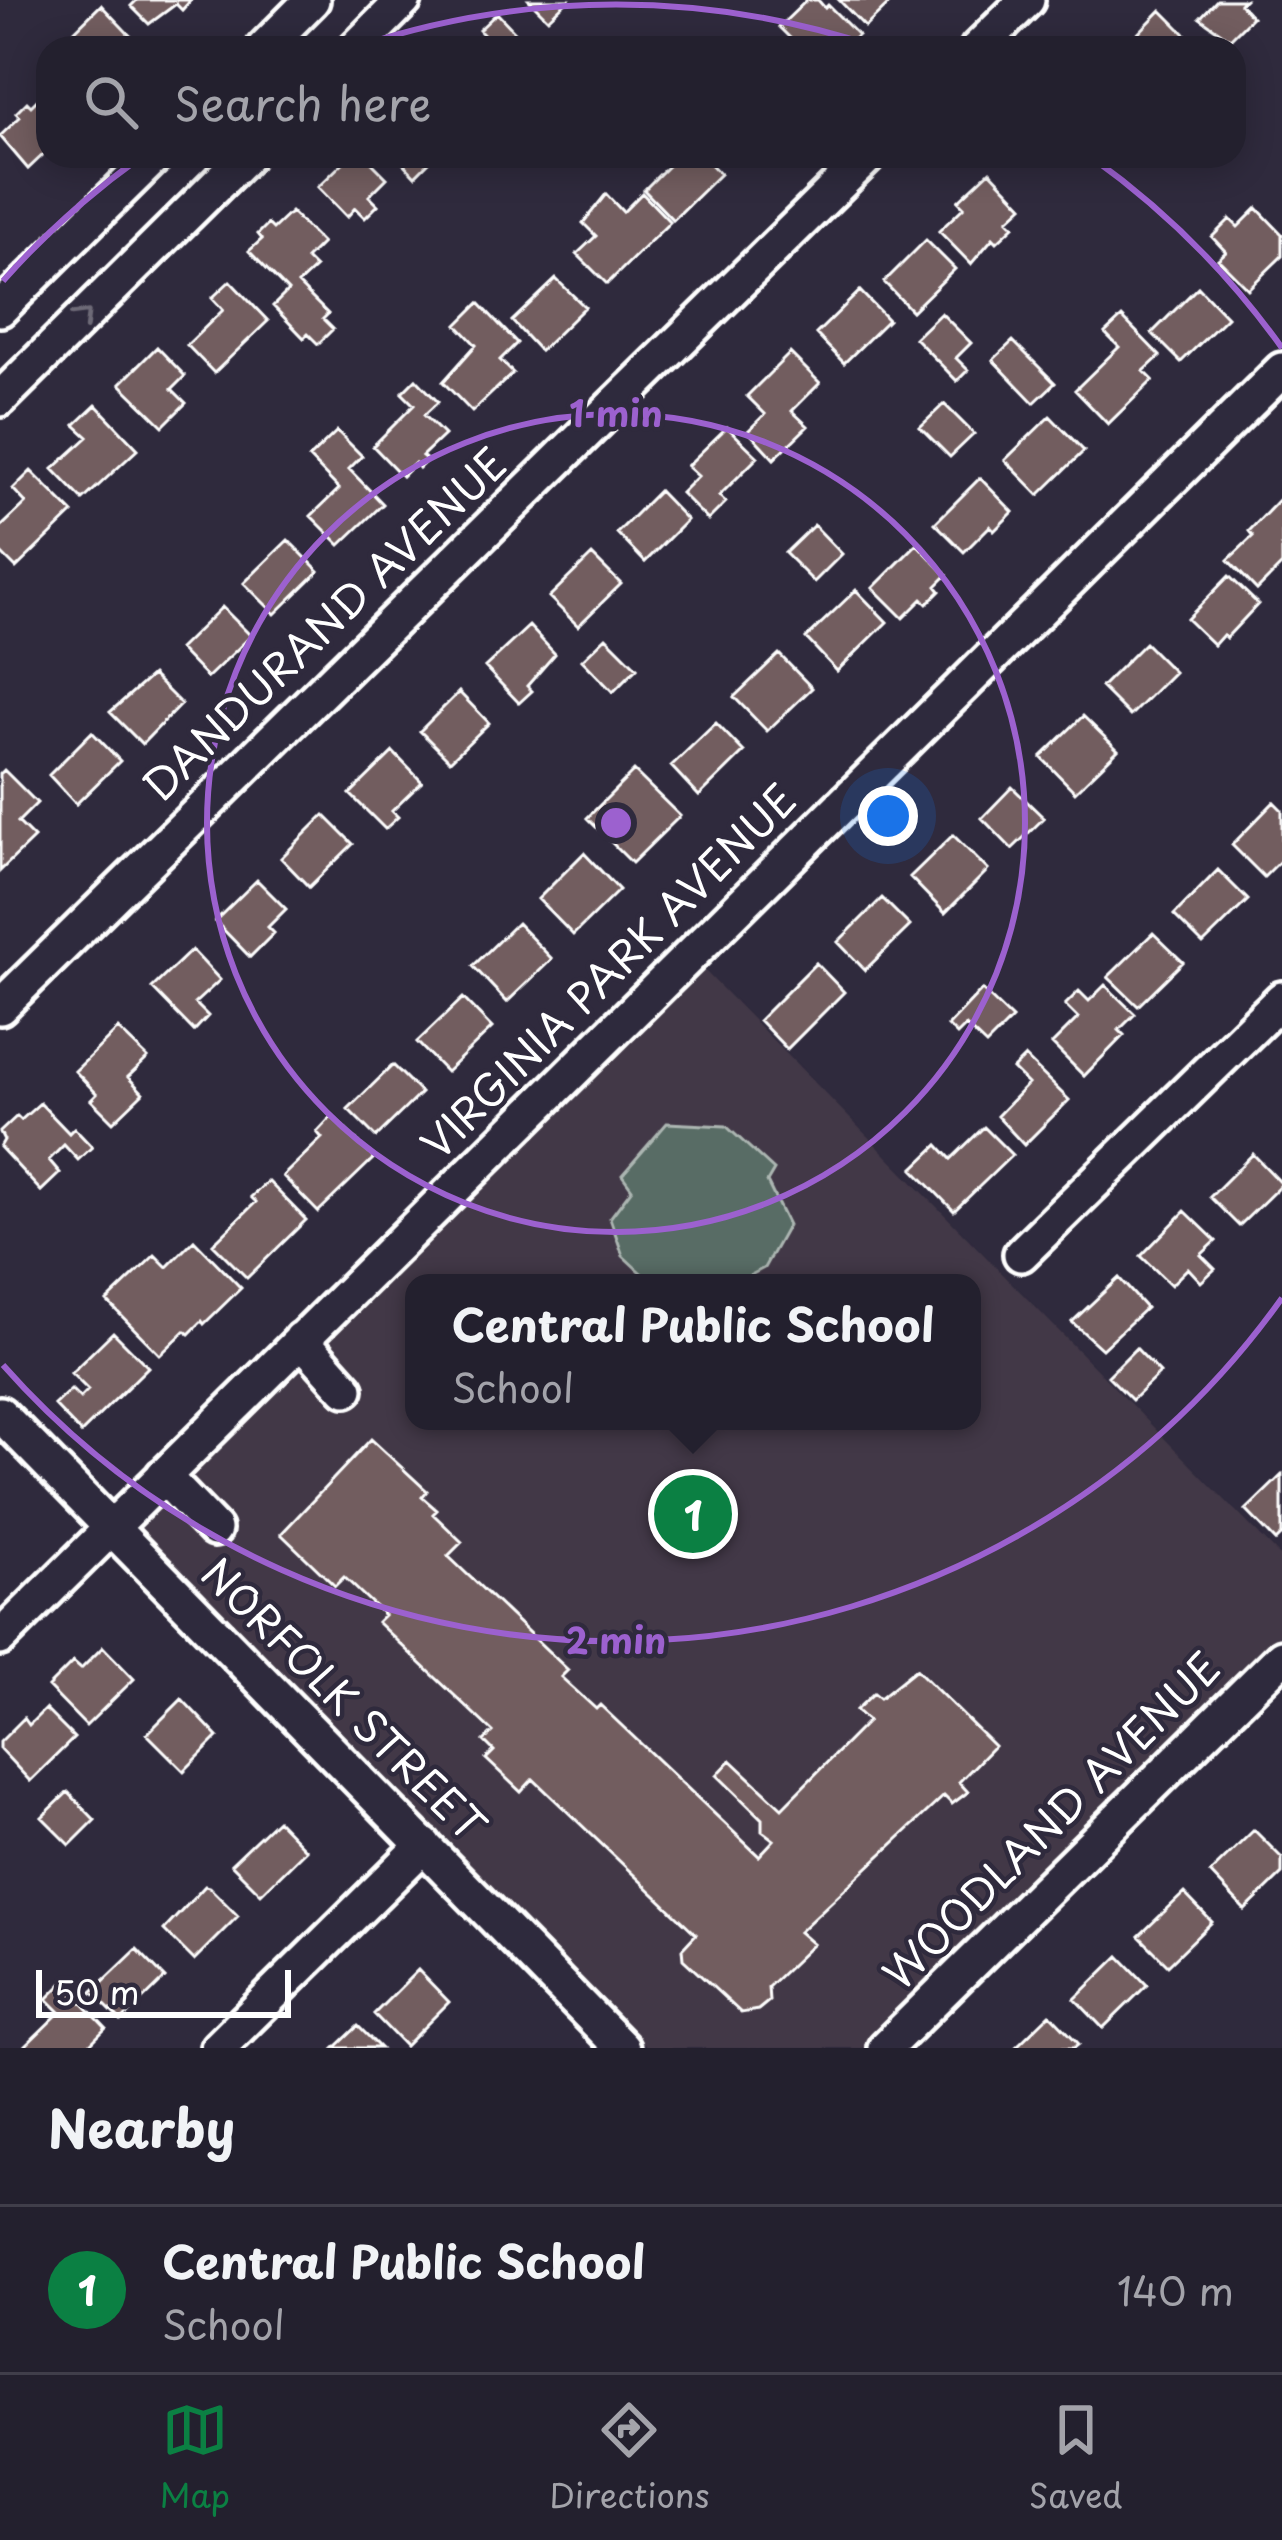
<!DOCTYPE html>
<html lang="en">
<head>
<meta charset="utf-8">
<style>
	:root { --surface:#23202e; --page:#2f2d3a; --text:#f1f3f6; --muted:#a3a3aa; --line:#403e4a; --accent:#0b8043 }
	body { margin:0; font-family:"Playpen Sans",sans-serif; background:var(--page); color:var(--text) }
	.scale { position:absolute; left:36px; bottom:30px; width:255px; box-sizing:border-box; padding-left:12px; border:6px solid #fff; border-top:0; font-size:33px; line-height:42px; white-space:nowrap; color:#fff; -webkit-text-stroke:9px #2f2a3d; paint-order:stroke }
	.you { position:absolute; left:888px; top:816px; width:42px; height:42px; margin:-30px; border:9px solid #fff; border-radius:50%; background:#1a73e8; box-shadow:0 0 0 18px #1a73e833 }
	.badge { display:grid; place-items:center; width:78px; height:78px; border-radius:50%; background:var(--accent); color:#fff; font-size:39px; font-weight:700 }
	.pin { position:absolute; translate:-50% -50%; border:6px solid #fff; box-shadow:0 3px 12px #0006 }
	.popup { position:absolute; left:405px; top:1274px; width:576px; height:156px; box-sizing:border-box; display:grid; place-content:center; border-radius:24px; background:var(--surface); filter:drop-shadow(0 3px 9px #0005); font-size:39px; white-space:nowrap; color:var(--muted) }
	.popup b { font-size:45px; color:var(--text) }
	.popup::after { content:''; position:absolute; left:50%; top:100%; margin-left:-24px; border:24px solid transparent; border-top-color:var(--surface) }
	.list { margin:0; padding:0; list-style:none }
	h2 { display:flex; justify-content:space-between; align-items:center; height:156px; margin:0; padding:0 48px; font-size:51px }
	h2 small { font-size:39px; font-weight:400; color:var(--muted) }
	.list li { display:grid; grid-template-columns:78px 1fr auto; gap:36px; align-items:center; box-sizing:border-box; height:168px; padding:0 48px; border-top:3px solid var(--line) }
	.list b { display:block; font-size:45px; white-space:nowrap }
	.list p { margin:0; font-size:39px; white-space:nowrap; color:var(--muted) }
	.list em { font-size:39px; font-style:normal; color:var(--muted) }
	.icon { flex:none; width:66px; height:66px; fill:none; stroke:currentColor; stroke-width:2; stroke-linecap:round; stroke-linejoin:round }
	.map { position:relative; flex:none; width:1282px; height:2048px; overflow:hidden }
	.search { position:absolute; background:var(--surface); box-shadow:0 6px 30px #0003; left:36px; right:36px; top:36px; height:132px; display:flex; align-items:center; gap:30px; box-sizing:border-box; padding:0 42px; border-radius:36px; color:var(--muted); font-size:45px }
	.sheet { height:324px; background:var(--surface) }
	nav { display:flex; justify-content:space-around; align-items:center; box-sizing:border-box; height:168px; border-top:3px solid var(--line); background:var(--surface); font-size:33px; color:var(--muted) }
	nav a { display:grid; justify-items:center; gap:6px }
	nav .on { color:var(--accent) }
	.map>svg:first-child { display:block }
	.built { fill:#433947; fill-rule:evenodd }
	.green { fill:#596c65; stroke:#acb6b2; stroke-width:3 }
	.building { fill:#725d5f; stroke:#fff; stroke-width:3 }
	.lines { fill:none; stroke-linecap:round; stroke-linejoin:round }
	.minor-casing { stroke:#fff; stroke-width:42 }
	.minor { stroke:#2f2a3d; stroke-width:33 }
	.oneway { stroke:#6d6a77 }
	.ring { fill:none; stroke:#9c61cf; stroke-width:6 }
	.labels { text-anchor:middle; stroke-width:9; stroke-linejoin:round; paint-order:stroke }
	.street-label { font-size:42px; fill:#fff; stroke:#2f2a3d }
	.centre { fill:#9c61cf; stroke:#2f2a3d; stroke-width:6 }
	.ring-label { font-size:36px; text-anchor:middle; font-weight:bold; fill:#9c61cf; stroke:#2f2a3d; stroke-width:9; stroke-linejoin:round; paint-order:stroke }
</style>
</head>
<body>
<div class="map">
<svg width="1282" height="2048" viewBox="0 0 1282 2048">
	<rect width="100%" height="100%" fill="#2f2a3d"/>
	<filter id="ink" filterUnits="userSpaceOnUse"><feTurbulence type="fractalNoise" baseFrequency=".00833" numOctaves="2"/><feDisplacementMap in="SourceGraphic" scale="24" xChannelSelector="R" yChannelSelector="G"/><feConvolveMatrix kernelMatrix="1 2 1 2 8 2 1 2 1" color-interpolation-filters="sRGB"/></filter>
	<g filter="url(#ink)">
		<path class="built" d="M700 966 1282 1558V1641L866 2048H648L135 1527ZM414 1283H972V1421H414Z"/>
		<path class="green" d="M667 1123 726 1126 774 1170 767 1182 788 1225 764 1268 736 1283H652L623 1256 610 1218 632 1189 622 1175Z"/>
		<path class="building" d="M137 0H191L182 10 176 4 149 24 131 6Z
			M529 0H568L548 19Z
			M807 0H818L825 8 828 5 858 35 844 48H783L792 40 779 27Z
			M839 0H893L865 27Z
			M1244 0 1240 4 1252 17 1230 39 1200 18 1217 0Z
			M101 5 142 48H57Z
			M1161 10 1193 42 1188 48H1124Z
			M497 13 530 48H488L492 44 479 30Z
			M38 99 48 109V150L28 169 0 136 20 117 16 113 27 102 31 106Z
			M350 156H365L387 178 369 196 378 205 365 218 355 208 347 217 318 187Z
			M396 156H435L415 176Z
			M678 156H703L720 174 673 220 644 190Z
			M990 171 1023 206 1008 220 1014 226 997 242 993 238 971 264 939 231 964 207 958 201Z
			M642 193 670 222 607 284 577 254 596 236 583 223 606 194 623 212Z
			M1257 208 1282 234V256L1248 289 1218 259 1226 252 1212 237 1230 219 1238 227Z
			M291 212 322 243 306 259 315 268 298 284 328 314 323 319 333 329 318 344 308 334 304 338 273 306 288 291 249 251 262 239 258 234 268 224 273 229Z
			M926 240 955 269 912 311 884 282Z
			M556 279 585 307 540 351 512 321Z
			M230 281 268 321 214 373 187 345 223 310 212 298Z
			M1198 287 1227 317 1181 362 1152 333Z
			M860 291 888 320 844 363 816 334Z
			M479 303 517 343 500 360 513 373 472 412 443 382 476 345 457 325Z
			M941 313 971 343 956 358 968 370 957 381 915 338Z
			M1122 317 1160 356 1144 371 1153 380 1108 424 1075 390 1119 347 1105 333Z
			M1013 341 1055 383 1034 403 993 360Z
			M157 347 185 376 172 389 186 403 163 426 120 384Z
			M790 353 820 383 792 411 808 426 774 459 748 431 765 414 747 396Z
			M416 379 438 402 424 415 444 435 422 456 427 460 419 468 415 463 402 476 373 446 414 405 402 393Z
			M944 404 974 434 950 457 920 427Z
			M96 405 138 449 83 500 53 469 88 437 75 425Z
			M1050 416 1084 451 1039 495 1005 460Z
			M727 427 758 457 719 496 726 502 708 520 681 493 698 476 687 466Z
			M337 431 362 456 349 469 383 504 340 545 311 516 339 489 309 458Z
			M31 471 73 513 16 568 0 552V528L26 503 13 489Z
			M980 478 1013 512 994 531 990 526 964 552 935 523Z
			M659 491 687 520 645 562 617 533Z
			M1282 497V565L1257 590 1228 560 1253 536 1249 531Z
			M814 525 842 554 814 582 785 553Z
			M288 540 319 571 275 614 244 583Z
			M917 544 947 575 936 586 940 591 927 604 922 599 903 618 873 588Z
			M592 555 621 584 578 626 549 597Z
			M1229 576 1258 604 1226 638 1223 635 1214 645 1187 619Z
			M856 590 887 622 837 671 806 638Z
			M222 607 251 636 207 678 179 649Z
			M529 626 555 654 527 686 532 691 519 703 485 667Z
			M606 637 637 668 613 692 582 660Z
			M1145 643 1174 672 1130 716 1101 687Z
			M779 654 812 688 767 731 734 697Z
			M152 675 181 704 142 744 110 712Z
			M459 692 489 723 450 761 420 731Z
			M1083 716 1118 750 1075 792 1041 757Z
			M716 723 744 752 699 796 671 766Z
			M92 732 120 761 76 804 49 775Z
			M393 752 422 782 392 811 398 817 385 829 350 794Z
			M4 770 37 803 18 822 34 838 0 871V774Z
			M634 771 680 816 632 863 587 818Z
			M1012 787 1044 818 1012 849 982 818Z
			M1274 802 1282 810V859L1264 877 1232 845Z
			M324 815 353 844 309 887 281 858Z
			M953 835 988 870 945 913 910 877Z
			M584 853 619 890 573 935 538 899Z
			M1218 870 1248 900 1203 944 1174 915Z
			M257 880 286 909 268 927 274 933 250 957 215 921Z
			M882 898 910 926 865 970 838 942Z
			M517 923 552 959 507 1002 473 966Z
			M1153 933 1183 962 1138 1006 1108 977Z
			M192 950 220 980 195 1003 208 1016 194 1031 152 988Z
			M816 963 844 992 787 1049 759 1020Z
			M1105 985 1135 1014 1119 1030 1124 1035 1084 1076 1052 1044 1078 1018 1065 1005 1079 991 1089 1001Z
			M982 990 1012 1019 986 1045 966 1026 957 1035 948 1026Z
			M463 998 492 1028 446 1072 417 1042Z
			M118 1029 148 1058 128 1077 143 1093 113 1122 91 1100 97 1094 75 1071Z
			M1025 1057 1069 1100 1024 1145 997 1116 1028 1084 1013 1069Z
			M393 1065 421 1093 376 1137 348 1109Z
			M40 1103 69 1133 74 1128 92 1147 78 1160 64 1145 49 1160 60 1173 41 1191 0 1147 4 1140 0 1132 17 1116 21 1120Z
			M332 1116 374 1158 318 1212 283 1176 322 1138 317 1132Z
			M984 1127 1012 1155 954 1211 913 1169 938 1145 951 1159Z
			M1253 1154 1282 1184 1239 1226 1210 1197Z
			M268 1181 306 1220 247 1278 213 1244 256 1202 251 1197Z
			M1185 1211 1216 1241 1201 1255 1215 1269 1201 1282 1188 1268 1171 1285 1141 1256Z
			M194 1240 241 1288 204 1324 202 1321 189 1334 185 1331 160 1355 107 1301 155 1255 167 1267Z
			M1119 1278 1146 1308 1102 1349 1072 1322Z
			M113 1332 148 1367 81 1433 54 1405 71 1389 80 1398 88 1390 71 1373Z
			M1136 1348 1160 1373 1132 1400 1108 1376Z
			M371 1439 427 1491 422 1497 437 1510 433 1514 462 1542 448 1556 568 1670 561 1677 596 1709 600 1705 759 1856 774 1840 762 1831V1819L717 1775 731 1760 782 1808 868 1721 856 1710 874 1693 880 1698 916 1669 994 1746 959 1782 968 1792 952 1804 944 1796 799 1932 813 1944 768 1987 769 2001 758 2010 741 2013 683 1959 682 1949 696 1934 533 1779 521 1792 486 1759 494 1751 484 1741 493 1732 377 1622 384 1615 344 1577 335 1586 281 1534Z
			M1282 1475V1535L1276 1541 1246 1510Z
			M103 1647 134 1679 86 1726 48 1687 73 1662 81 1669Z
			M182 1699 218 1737 184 1771 147 1734Z
			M45 1709 74 1738 30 1781 0 1749V1742L24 1718 29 1725Z
			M68 1792 95 1820 70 1845 42 1817Z
			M277 1820 306 1850 261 1894 231 1864Z
			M1254 1830 1282 1858V1874L1245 1910 1210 1873Z
			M205 1886 209 1887 238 1916 194 1960 164 1930Z
			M1184 1893 1212 1922 1168 1965 1139 1936Z
			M137 1949 165 1978 121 2021 92 1992Z
			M1119 1956 1147 1985 1103 2028 1075 1999Z
			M418 1970 449 2002 405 2046 374 2014Z
			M63 1983 106 2028 91 2043 93 2048H23L60 2012 47 1999Z
			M1050 2014 1079 2044 1074 2048H1015Z
			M358 2026 380 2048H335Z"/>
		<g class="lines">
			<g class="minor-casing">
				<path id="minor" d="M264 48 312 0
					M356 48 404 0
					M978 48 1027 0
					M0 309 155 156
					M0 399 246 156
					M0 1007 868 156
					M1021 1254 1282 999
					M301 1339 346 1389
					M0 1414 622 2048
					M163 1476 214 1529
					M0 1638 1282 370
					M218 2048 424 1845
					M885 2048 1282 1657"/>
			</g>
			<use href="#minor" class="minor"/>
		</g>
		<defs><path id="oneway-chevron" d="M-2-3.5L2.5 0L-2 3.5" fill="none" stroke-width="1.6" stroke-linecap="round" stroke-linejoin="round" transform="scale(3)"/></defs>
		<use class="oneway" href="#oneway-chevron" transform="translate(83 317) rotate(-45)"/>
	</g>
	<g class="ring">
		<circle cx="616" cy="823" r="409"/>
		<path d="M1282 1298A818 818 0 0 1 3 1365M3 281A818 818 0 0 1 141 157M356 47A818 818 0 0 1 876 47M1091 157A818 818 0 0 1 1282 348"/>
	</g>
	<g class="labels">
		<g class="street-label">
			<text transform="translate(325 625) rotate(-44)" y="15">DANDURAND AVENUE</text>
			<text transform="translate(609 972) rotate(-45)" y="15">VIRGINIA PARK AVENUE</text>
			<text transform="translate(343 1700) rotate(45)" y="15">NORFOLK STREET</text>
			<text transform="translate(1052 1821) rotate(-45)" y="15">WOODLAND AVENUE</text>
		</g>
	</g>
	<circle cx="616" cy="823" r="18" class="centre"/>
	<g class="ring-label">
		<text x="616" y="427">1 min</text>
		<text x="616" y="1654">2 min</text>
	</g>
</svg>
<div class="scale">50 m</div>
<div class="you"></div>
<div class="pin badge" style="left:693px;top:1514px">1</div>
<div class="popup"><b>Central Public School</b>School</div>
<div class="search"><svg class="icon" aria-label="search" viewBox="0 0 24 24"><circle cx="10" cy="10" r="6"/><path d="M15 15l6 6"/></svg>Search here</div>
</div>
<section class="sheet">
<h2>Nearby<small></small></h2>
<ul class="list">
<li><span class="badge">1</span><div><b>Central Public School</b><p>School</p></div><em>140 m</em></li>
</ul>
</section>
<nav>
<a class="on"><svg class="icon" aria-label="map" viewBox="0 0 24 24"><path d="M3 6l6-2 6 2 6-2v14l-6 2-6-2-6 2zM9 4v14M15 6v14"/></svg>Map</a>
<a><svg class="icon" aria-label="directions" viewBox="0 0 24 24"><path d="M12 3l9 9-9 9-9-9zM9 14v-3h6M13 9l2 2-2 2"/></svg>Directions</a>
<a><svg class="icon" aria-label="saved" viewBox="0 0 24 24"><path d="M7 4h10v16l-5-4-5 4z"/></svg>Saved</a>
</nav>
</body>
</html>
